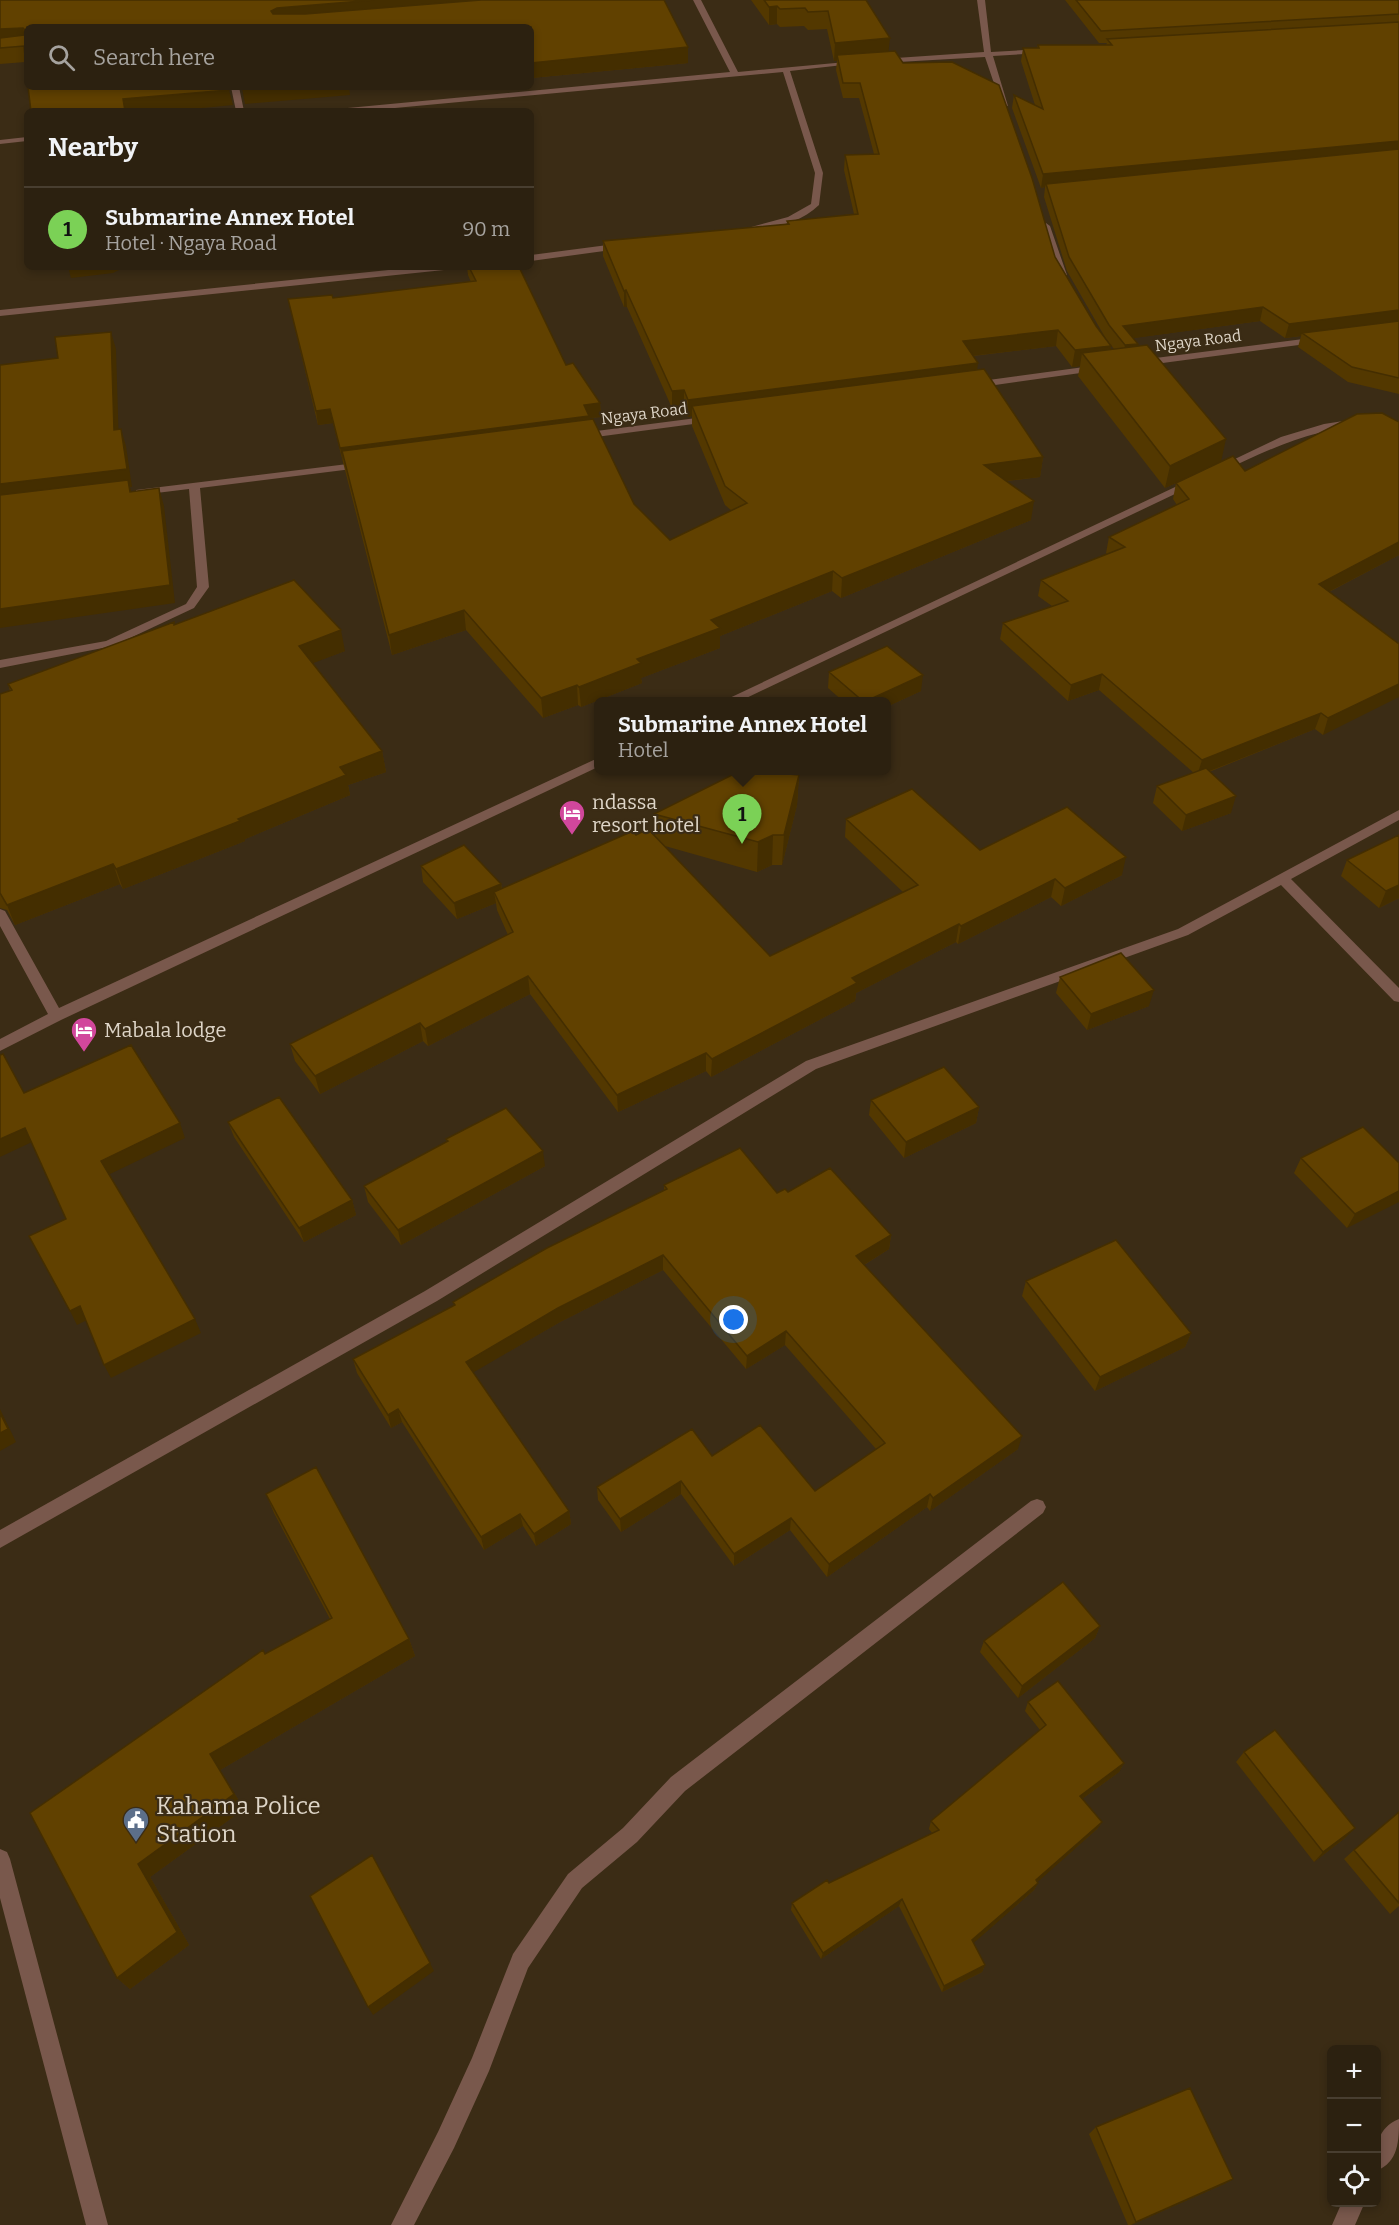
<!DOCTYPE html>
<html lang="en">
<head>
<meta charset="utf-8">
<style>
	:root { --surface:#2c2110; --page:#342919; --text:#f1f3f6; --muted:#a6a39f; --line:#483e30; --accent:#7bd156 }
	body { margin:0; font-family:Bitter,serif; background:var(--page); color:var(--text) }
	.controls { position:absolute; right:18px; bottom:18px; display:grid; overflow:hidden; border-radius:9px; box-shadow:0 3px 9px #0003 }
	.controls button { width:54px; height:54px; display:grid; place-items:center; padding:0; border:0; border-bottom:2px solid var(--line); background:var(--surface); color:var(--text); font:30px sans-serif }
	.you { position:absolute; left:734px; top:1320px; width:21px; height:21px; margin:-15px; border:4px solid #fff; border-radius:50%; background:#1a73e8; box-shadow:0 0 0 9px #1a73e833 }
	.badge { display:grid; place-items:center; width:39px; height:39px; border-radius:50%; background:var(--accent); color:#111; font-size:20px; font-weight:700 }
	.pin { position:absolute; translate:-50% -50px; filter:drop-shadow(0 2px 3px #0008) }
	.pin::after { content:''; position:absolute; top:32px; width:21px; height:18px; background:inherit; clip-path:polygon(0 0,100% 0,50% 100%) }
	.popup { position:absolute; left:594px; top:697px; width:297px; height:78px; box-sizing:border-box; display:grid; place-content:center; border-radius:9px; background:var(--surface); filter:drop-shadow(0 2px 4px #0005); font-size:20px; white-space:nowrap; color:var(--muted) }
	.popup b { font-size:22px; color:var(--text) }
	.popup::after { content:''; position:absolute; left:50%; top:100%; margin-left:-12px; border:12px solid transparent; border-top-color:var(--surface) }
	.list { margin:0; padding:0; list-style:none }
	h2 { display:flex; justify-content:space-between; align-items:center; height:78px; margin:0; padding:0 24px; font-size:26px }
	h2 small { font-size:20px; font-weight:400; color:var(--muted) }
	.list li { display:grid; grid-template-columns:39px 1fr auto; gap:18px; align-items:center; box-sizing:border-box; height:84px; padding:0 24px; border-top:2px solid var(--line) }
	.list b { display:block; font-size:22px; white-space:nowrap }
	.list p { margin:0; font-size:20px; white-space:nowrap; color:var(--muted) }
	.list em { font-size:20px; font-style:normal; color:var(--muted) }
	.icon { flex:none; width:33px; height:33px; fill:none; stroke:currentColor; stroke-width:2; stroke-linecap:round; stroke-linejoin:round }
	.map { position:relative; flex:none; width:1399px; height:2225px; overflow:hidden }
	.search { position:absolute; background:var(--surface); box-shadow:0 3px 9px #0003; left:24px; top:24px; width:510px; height:66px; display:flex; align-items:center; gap:15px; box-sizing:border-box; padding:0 21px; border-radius:9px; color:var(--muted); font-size:22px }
	.panel { position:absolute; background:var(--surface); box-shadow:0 3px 9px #0003; left:24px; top:108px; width:510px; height:162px; border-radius:9px }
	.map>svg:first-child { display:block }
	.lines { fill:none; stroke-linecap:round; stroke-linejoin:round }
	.minor { fill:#79584c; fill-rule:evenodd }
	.wall { fill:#533800 }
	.shaded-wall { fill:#442e00 }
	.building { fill:#614100; stroke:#442e00; stroke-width:1.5 }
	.labels { text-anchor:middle; stroke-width:4.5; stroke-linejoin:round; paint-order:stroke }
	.far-street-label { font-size:16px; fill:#ded5c7; stroke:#3b2c15 }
	.poi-label { font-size:20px; fill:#ded5c7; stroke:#3b2c15; text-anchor:start }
	.near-poi-label { font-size:24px; fill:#ded5c7; stroke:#3b2c15; text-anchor:start }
</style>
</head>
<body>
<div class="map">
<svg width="1399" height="2225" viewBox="0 0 1399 2225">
	<rect width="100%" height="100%" fill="#3b2c15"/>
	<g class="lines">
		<path class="minor" d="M693 0H701L738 72 857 61 861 63 790 71 823 173 819 205C801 223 773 228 748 232L744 229 788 217 811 204 815 173 783 72 363 111H333L337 109 730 72Z
			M977 0H985L991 52 1042 49 1046 51 1042 53 993 56 1008 106 1001 104 985 57 881 63 877 61 881 59 984 52Z
			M231 87H239L244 111H236Z
			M27 137V141L0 144V140Z
			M1046 223 1050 226 1067 275 1065 277 1057 275 1042 226Z
			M623 243 627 246 626 248 531 261V255Z
			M418 267H448L444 270 0 316V310Z
			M1319 337 1322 338V342L1140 366 1135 363 1140 360Z
			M1099 365 1104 368 1102 370 974 388 969 385 974 382Z
			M712 416 716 417V421L581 439 576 436 581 433Z
			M1350 420 1399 422V428C1328 421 1285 442 1223 471L1214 469 1281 437 1324 424Z
			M364 462 368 463V467L200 488 209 587 194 608 113 646 0 668V660L106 641 186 604 197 587 189 489 140 495 136 494V490Z
			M1192 479 1197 482 1196 484 738 702H721Z
			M598 758V767L61 1020 0 1051V1039L48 1014 0 926V909L5 911 59 1008Z
			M1399 810V820L1291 879 1399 988V1002L1394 1001 1281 885 1188 935 816 1069 437 1301 0 1548V1530L425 1291 806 1061 1178 929Z
			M1037 1499 1043 1501 1046 1507 1043 1513 685 1791 637 1842 582 1888 528 1968 489 2071 454 2148 414 2225H391L438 2132 472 2058 513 1954 568 1874 623 1828 671 1777 1031 1501Z
			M0 1849 7 1852 10 1859 108 2225H86L0 1898Z
			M1399 2119C1399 2140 1399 2162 1376 2171 1376 2149 1375 2129 1399 2119Z
			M1342 2202H1365L1355 2225H1332Z"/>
	</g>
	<path class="wall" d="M0 0H664L688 47V63L531 78V27H27V77L25 62 0 64Z
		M751 0H866L888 52 903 63 1055 257 1096 326 1111 346 1110 350 1114 349 1106 339 1067 271 1044 197 1045 187 1041 188 1012 108 1014 95 1035 105 1021 61 1023 48H1037L1038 45H1106L1107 43H1099L1065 0H1399V394L1348 382 1298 347 1301 336 1285 338 1260 321 1133 338 1138 344 1137 346 1221 462 1245 471 1399 422V555L1329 592 1399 644 1323 735 1315 729 1209 772 1231 813 1182 831 1153 803 1157 786 1194 773 1099 690 1068 701 1000 639 1003 623 1052 606 1038 596 1041 580 1107 554 1106 553 1109 537 1177 505 1173 499 1176 483 1165 488 1078 376 1080 366 1072 367 1056 346 973 356 977 370 1043 457 1040 477 1007 481 1031 520 841 598 832 591 720 636V648L641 678 642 683 581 707 578 705 543 718 466 630 392 655 333 423 318 425 288 299 333 298 471 282 468 275 467 267H519L566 365 600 403 601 417 590 418V419L634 504 670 540 732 511 725 505 692 426V416L688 417 684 406 672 408 627 307H624L603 256V241L787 225V221L854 214 844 170 845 155 874 154 859 98H843L836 70 837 61H834L827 29 808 30 804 26 780 27 777 24 769 25Z
		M174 624 345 651 312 663 382 751 386 772 348 785 350 795 245 839V841L123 889 120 884 15 925 7 910 0 908V694L10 691 8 684Z
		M829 672 921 691 886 707V702H844L828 688Z
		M799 775 797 805 782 865H772L757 872 665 846 770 956 903 892 845 837 846 819 980 850 1122 875 1061 906 1051 897 958 944 956 942 856 993 855 1001 711 1077 706 1071 618 1112 530 994 428 1046 423 1041 320 1094 295 1061 290 1044 508 935 497 910 496 903 457 919 423 882 421 866 501 884 502 889 636 835H655L654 814Z
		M1399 835V898L1379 908 1341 876 1347 860Z
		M1060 977 1149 1006 1087 1030 1056 993Z
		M871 1100 979 1107 976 1123 904 1158 869 1115Z
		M228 1122 352 1200 356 1215 304 1242 234 1137Z
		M446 1139 545 1166 401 1245 368 1202 364 1186 447 1142Z
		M1301 1158 1399 1163 1347 1228 1294 1173Z
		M664 1185 777 1193 788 1192 891 1235 889 1249 864 1265 1018 1449 930 1511 927 1507 827 1577 790 1530 734 1566 681 1494 621 1532 598 1500 597 1487 712 1456 815 1491 876 1449 785 1345 746 1369 663 1270 560 1322 473 1372 569 1511 571 1524 536 1546 523 1526 484 1550 402 1422 391 1428 357 1373 353 1359 454 1305 453 1302 664 1190Z
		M1026 1281 1191 1333 1185 1347 1095 1391 1022 1296Z
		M266 1494 409 1639 415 1656 220 1770 244 1809 150 1877 189 1945 130 1989 117 1978 30 1813 266 1654 330 1619 274 1513Z
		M1100 1626 1095 1638 1018 1698 980 1652 984 1641Z
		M1028 1702 1124 1763 1119 1772 1082 1799 1102 1822 1097 1829 1037 1882 1038 1883 1034 1890 973 1943 985 1965 982 1972 942 1992 899 1906 821 1959 791 1910 792 1903 829 1883 932 1833 929 1829 931 1821 1040 1730 1025 1711Z
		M1244 1752 1345 1838 1314 1862 1236 1762Z
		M1399 1812V1906L1390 1914 1344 1859 1354 1850Z
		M1096 2127 1233 2179 1224 2184 1131 2225H1128L1089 2134Z"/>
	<path class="shaded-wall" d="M374 0H560L280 23 271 11 277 8Z
		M777 6V24L769 25V7Z
		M23 28 27 43 0 45V29Z
		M890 38 888 56 837 55V61H834L835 43Z
		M688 47V63L531 78V63Z
		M259 87H349L350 95 245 104 242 88Z
		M229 90 233 105 172 111H125L123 99Z
		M1399 141V154L1046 184 1045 187 1041 188 1043 174Z
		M68 267H125L113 273 71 278Z
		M626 290 627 307H624V291Z
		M1263 307 1260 321 1120 340 1123 326Z
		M1399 310V324L1302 333 1301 336 1285 338 1289 324Z
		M1058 330 1056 346 961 357 963 341Z
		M111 332 116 349 119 447 114 430Z
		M1138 344 1135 358 1122 360 1125 345Z
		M1111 346 1108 362 1082 353 1080 366 1072 367 1075 350Z
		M978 363 976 379 692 406V416L688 417V400Z
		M684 390V406L672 408V391Z
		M600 403 601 417 590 418V430L342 451 343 462 340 448 584 405Z
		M330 409 333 423 318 425 316 411Z
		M121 429 126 446 132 487H130L133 498 0 503V484Z
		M1226 439 1221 462 1165 488 1170 466Z
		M1043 457 1040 477 981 484 984 465Z
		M159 488 164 506 175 603 0 628V609Z
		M1034 501 1031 520 841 598 842 578Z
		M1399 542V555L1313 600 1319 584Z
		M833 571 832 591 720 636V648L641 678 642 683 581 707 579 687 637 659 711 620Z
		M464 610 466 630 392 655 389 635Z
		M341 630 345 651 303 667 299 646Z
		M1102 674 1099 690 1068 701 1071 685Z
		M923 675 921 691 886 707V702H865Z
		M1399 684V697L1323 735 1328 718Z
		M577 685 578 705 543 718 541 698Z
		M1321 713 1315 729 1197 776 1202 760Z
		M382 751 386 772 348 785 350 795 245 839V841L123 889 116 869 238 819 340 767Z
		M799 775 797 805 782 865 784 835Z
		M1236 796 1231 813 1182 831 1186 815Z
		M773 835 772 865 757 872 758 842Z
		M1126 857 1122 875 1061 906 1065 888Z
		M113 864 120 884 15 925 7 905Z
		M1055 879 1051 897 958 944 961 926Z
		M501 884 503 900 494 892 496 903 457 919 454 903Z
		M1399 885V898L1379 908 1386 891Z
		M959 924 956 942 856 993 855 1001 711 1077 712 1059 852 978Z
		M528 976 530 994 428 1046 425 1029Z
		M1154 990 1149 1006 1087 1030 1091 1014Z
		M420 1023 423 1041 320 1094 315 1076Z
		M706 1053V1071L618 1112 617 1095Z
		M979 1107 976 1123 904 1158 906 1142Z
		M180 1123 185 1138 108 1175 101 1161Z
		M25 1128 32 1142 0 1157V1139Z
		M543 1151 545 1166 401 1245 398 1230Z
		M1399 1191V1202L1347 1228 1355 1214Z
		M352 1200 356 1215 304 1242 299 1228Z
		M891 1235 889 1249 854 1271 856 1256Z
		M663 1255V1270L560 1322 469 1375 466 1362 558 1308Z
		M80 1306 87 1320 77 1325 70 1311Z
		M195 1319 201 1333 111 1378 104 1365Z
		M786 1331 785 1345 746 1369 747 1356Z
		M1191 1333 1185 1347 1095 1391 1100 1377Z
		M0 1409 16 1442 0 1451Z
		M398 1409 402 1422 391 1428 388 1415Z
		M1022 1436 1018 1449 930 1511 933 1498Z
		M681 1481V1494L621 1532 620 1519Z
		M930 1494 927 1507 827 1577 829 1564Z
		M569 1511 571 1524 536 1546 534 1534Z
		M520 1514 523 1526 484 1550 481 1537Z
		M791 1518 790 1530 734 1566V1554Z
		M1100 1626 1095 1638 1018 1698 1022 1686Z
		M409 1639 415 1656 220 1770 244 1809 150 1877 189 1945 130 1989 117 1978 138 1864 210 1754Z
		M1124 1763 1119 1772 1075 1804 1080 1796Z
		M1102 1822 1097 1829 1032 1887 1036 1880Z
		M1355 1828 1345 1838 1314 1862 1323 1852Z
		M1038 1883 1034 1890 969 1947 972 1940Z
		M902 1899 899 1906 821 1959 823 1953Z
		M430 1963 434 1971 373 2015 368 2007Z
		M985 1965 982 1972 942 1992 944 1986Z
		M1233 2179 1224 2184 1130 2225 1136 2222Z"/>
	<path class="building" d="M0 0H374L277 8 271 11 273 14H305L481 0H664L688 47 531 63V27H27V77L24 46 0 48V38L24 35 25 30 23 28 0 29Z
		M764 0H866L890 38 835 43 828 11 808 12 805 8 780 9 777 6 769 7Z
		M1076 0H1399V14L1101 31Z
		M1399 22V141L1043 174 1014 95 1043 109 1023 48H1039L1038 45H1112L1107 39Z
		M895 51 903 63 952 62 999 85 1032 178 1055 257 1096 326 1111 346 1075 350 1058 330 963 341 978 363 688 400 684 390 672 391 626 290 624 291 603 241 789 224 787 221 858 214 845 155 879 154 860 83H843L837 55Z
		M28 87H229V90L123 99 125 111H31Z
		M242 87H259L242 88Z
		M1399 149V310L1289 324 1263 307 1123 326 1138 344 1125 345 1109 325 1069 257 1046 184Z
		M469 267H519L566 365 573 363 600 403 584 405 589 416 340 448 330 409 316 411 288 299 332 295 333 298 476 281Z
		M1399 321V378L1352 367 1302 333Z
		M111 332 114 430 121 429 127 469 0 484V365L58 358 55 337Z
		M1147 345 1226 439 1170 466 1082 353Z
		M984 369 1043 457 984 465 1034 501 842 578 833 571 711 620 720 628 637 659 641 663 579 687 577 685 541 698 464 610 389 635 342 451 593 419 634 504 670 540 747 503 725 486 692 406Z
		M1382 413 1399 422V542L1319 584 1399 644V684L1328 718 1321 713 1202 760 1102 674 1071 685 1003 623 1068 601 1041 580 1125 547 1109 537 1189 499 1176 483 1233 456 1245 471 1357 414Z
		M128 480 130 492 159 488 170 585 0 609V495Z
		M294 580 341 630 299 646 382 751 340 767 346 775 238 819 240 821 116 869 113 864 7 905 0 893V694L12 690 8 684 174 622V625Z
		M887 646 923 675 864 702 829 672Z
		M1206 768 1236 796 1186 815 1157 786Z
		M740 771H758L799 775 784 835H773L758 842 654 814Z
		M912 789 980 850 1067 807 1126 857 1065 888 1055 879 961 926 959 924 852 978 857 983 712 1059 706 1053 617 1095 528 976 425 1029 420 1023 315 1076 290 1044 513 932 494 892 633 831 636 835 648 829 770 956 918 885 846 819Z
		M1399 835V885L1386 891 1347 860Z
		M464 845 501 884 454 903 421 866Z
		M1121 953 1154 990 1091 1014 1060 977Z
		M131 1045 180 1123 101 1161 195 1319 104 1365 80 1306 70 1311 29 1236 66 1219 25 1128 0 1139V1055L3 1054 24 1093Z
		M944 1067 979 1107 906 1142 871 1100Z
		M279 1097 352 1200 299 1228 228 1122Z
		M506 1108 543 1151 398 1230 364 1186 448 1141 446 1139Z
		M1363 1127 1399 1163V1191L1355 1214 1301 1158Z
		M740 1148 777 1193 785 1189 788 1192 830 1168 891 1235 856 1256 1022 1436 933 1498 930 1494 829 1564 791 1518 734 1554 681 1481 620 1519 597 1487 692 1429 712 1456 760 1425 815 1491 885 1443 786 1331 747 1356 663 1255 558 1308 466 1362 569 1511 534 1534 520 1514 481 1537 398 1409 388 1415 353 1359 455 1305 453 1302 547 1248 667 1189 664 1185Z
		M1116 1240 1191 1333 1100 1377 1026 1281Z
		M0 1413 8 1429 0 1433Z
		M316 1467 409 1639 210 1754 234 1794 138 1864 177 1932 117 1978 30 1813 263 1650 265 1654 332 1618 266 1494Z
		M1063 1582 1100 1626 1022 1686 984 1641Z
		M1058 1681 1124 1763 1080 1796 1102 1822 1036 1880 1038 1883 972 1940 985 1965 944 1986 902 1899 823 1953 792 1903 827 1880 829 1883 939 1830 931 1821 1046 1725 1028 1702Z
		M1275 1730 1355 1828 1323 1852 1244 1752Z
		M1399 1812V1903L1354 1850Z
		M372 1855 430 1963 368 2007 310 1896Z
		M1190 2088 1233 2179 1136 2222 1096 2127Z"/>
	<defs>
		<g id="hotel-pin" transform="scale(1.35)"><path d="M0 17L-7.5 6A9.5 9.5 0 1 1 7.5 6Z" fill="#d1479c" stroke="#3b2c15"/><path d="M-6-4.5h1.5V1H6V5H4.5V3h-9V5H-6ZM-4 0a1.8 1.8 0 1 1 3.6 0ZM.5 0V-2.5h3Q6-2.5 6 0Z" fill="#fff"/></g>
		<g id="civic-pin" transform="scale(1.35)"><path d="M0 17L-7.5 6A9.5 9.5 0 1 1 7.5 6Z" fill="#5c6f8a" stroke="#3b2c15"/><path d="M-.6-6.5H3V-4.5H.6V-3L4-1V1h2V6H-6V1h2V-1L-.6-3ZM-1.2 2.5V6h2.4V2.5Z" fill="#fff"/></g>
	</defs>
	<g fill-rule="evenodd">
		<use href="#hotel-pin" x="572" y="813"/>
		<use href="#hotel-pin" x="84" y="1030"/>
		<use href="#civic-pin" x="136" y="1820"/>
	</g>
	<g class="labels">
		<g class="far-street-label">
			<text transform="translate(1198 340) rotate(-7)" y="6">Ngaya Road</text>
			<text transform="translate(644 413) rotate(-7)" y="6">Ngaya Road</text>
		</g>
		<g class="poi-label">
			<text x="592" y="809">ndassa<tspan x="592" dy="23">resort hotel</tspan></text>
			<text x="104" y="1037">Mabala lodge</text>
		</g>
		<g class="near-poi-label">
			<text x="156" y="1814">Kahama Police<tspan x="156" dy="28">Station</tspan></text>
		</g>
	</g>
</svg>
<div class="controls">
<button>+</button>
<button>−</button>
<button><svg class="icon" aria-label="locate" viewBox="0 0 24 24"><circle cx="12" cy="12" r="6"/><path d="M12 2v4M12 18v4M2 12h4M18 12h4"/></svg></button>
</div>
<div class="you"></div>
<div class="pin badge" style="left:742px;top:844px">1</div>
<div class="popup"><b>Submarine Annex Hotel</b>Hotel</div>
<div class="search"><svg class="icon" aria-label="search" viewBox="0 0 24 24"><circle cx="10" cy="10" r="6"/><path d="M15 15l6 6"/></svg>Search here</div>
<section class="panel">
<h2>Nearby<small></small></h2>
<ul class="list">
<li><span class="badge">1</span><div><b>Submarine Annex Hotel</b><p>Hotel · Ngaya Road</p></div><em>90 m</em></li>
</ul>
</section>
</div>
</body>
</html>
